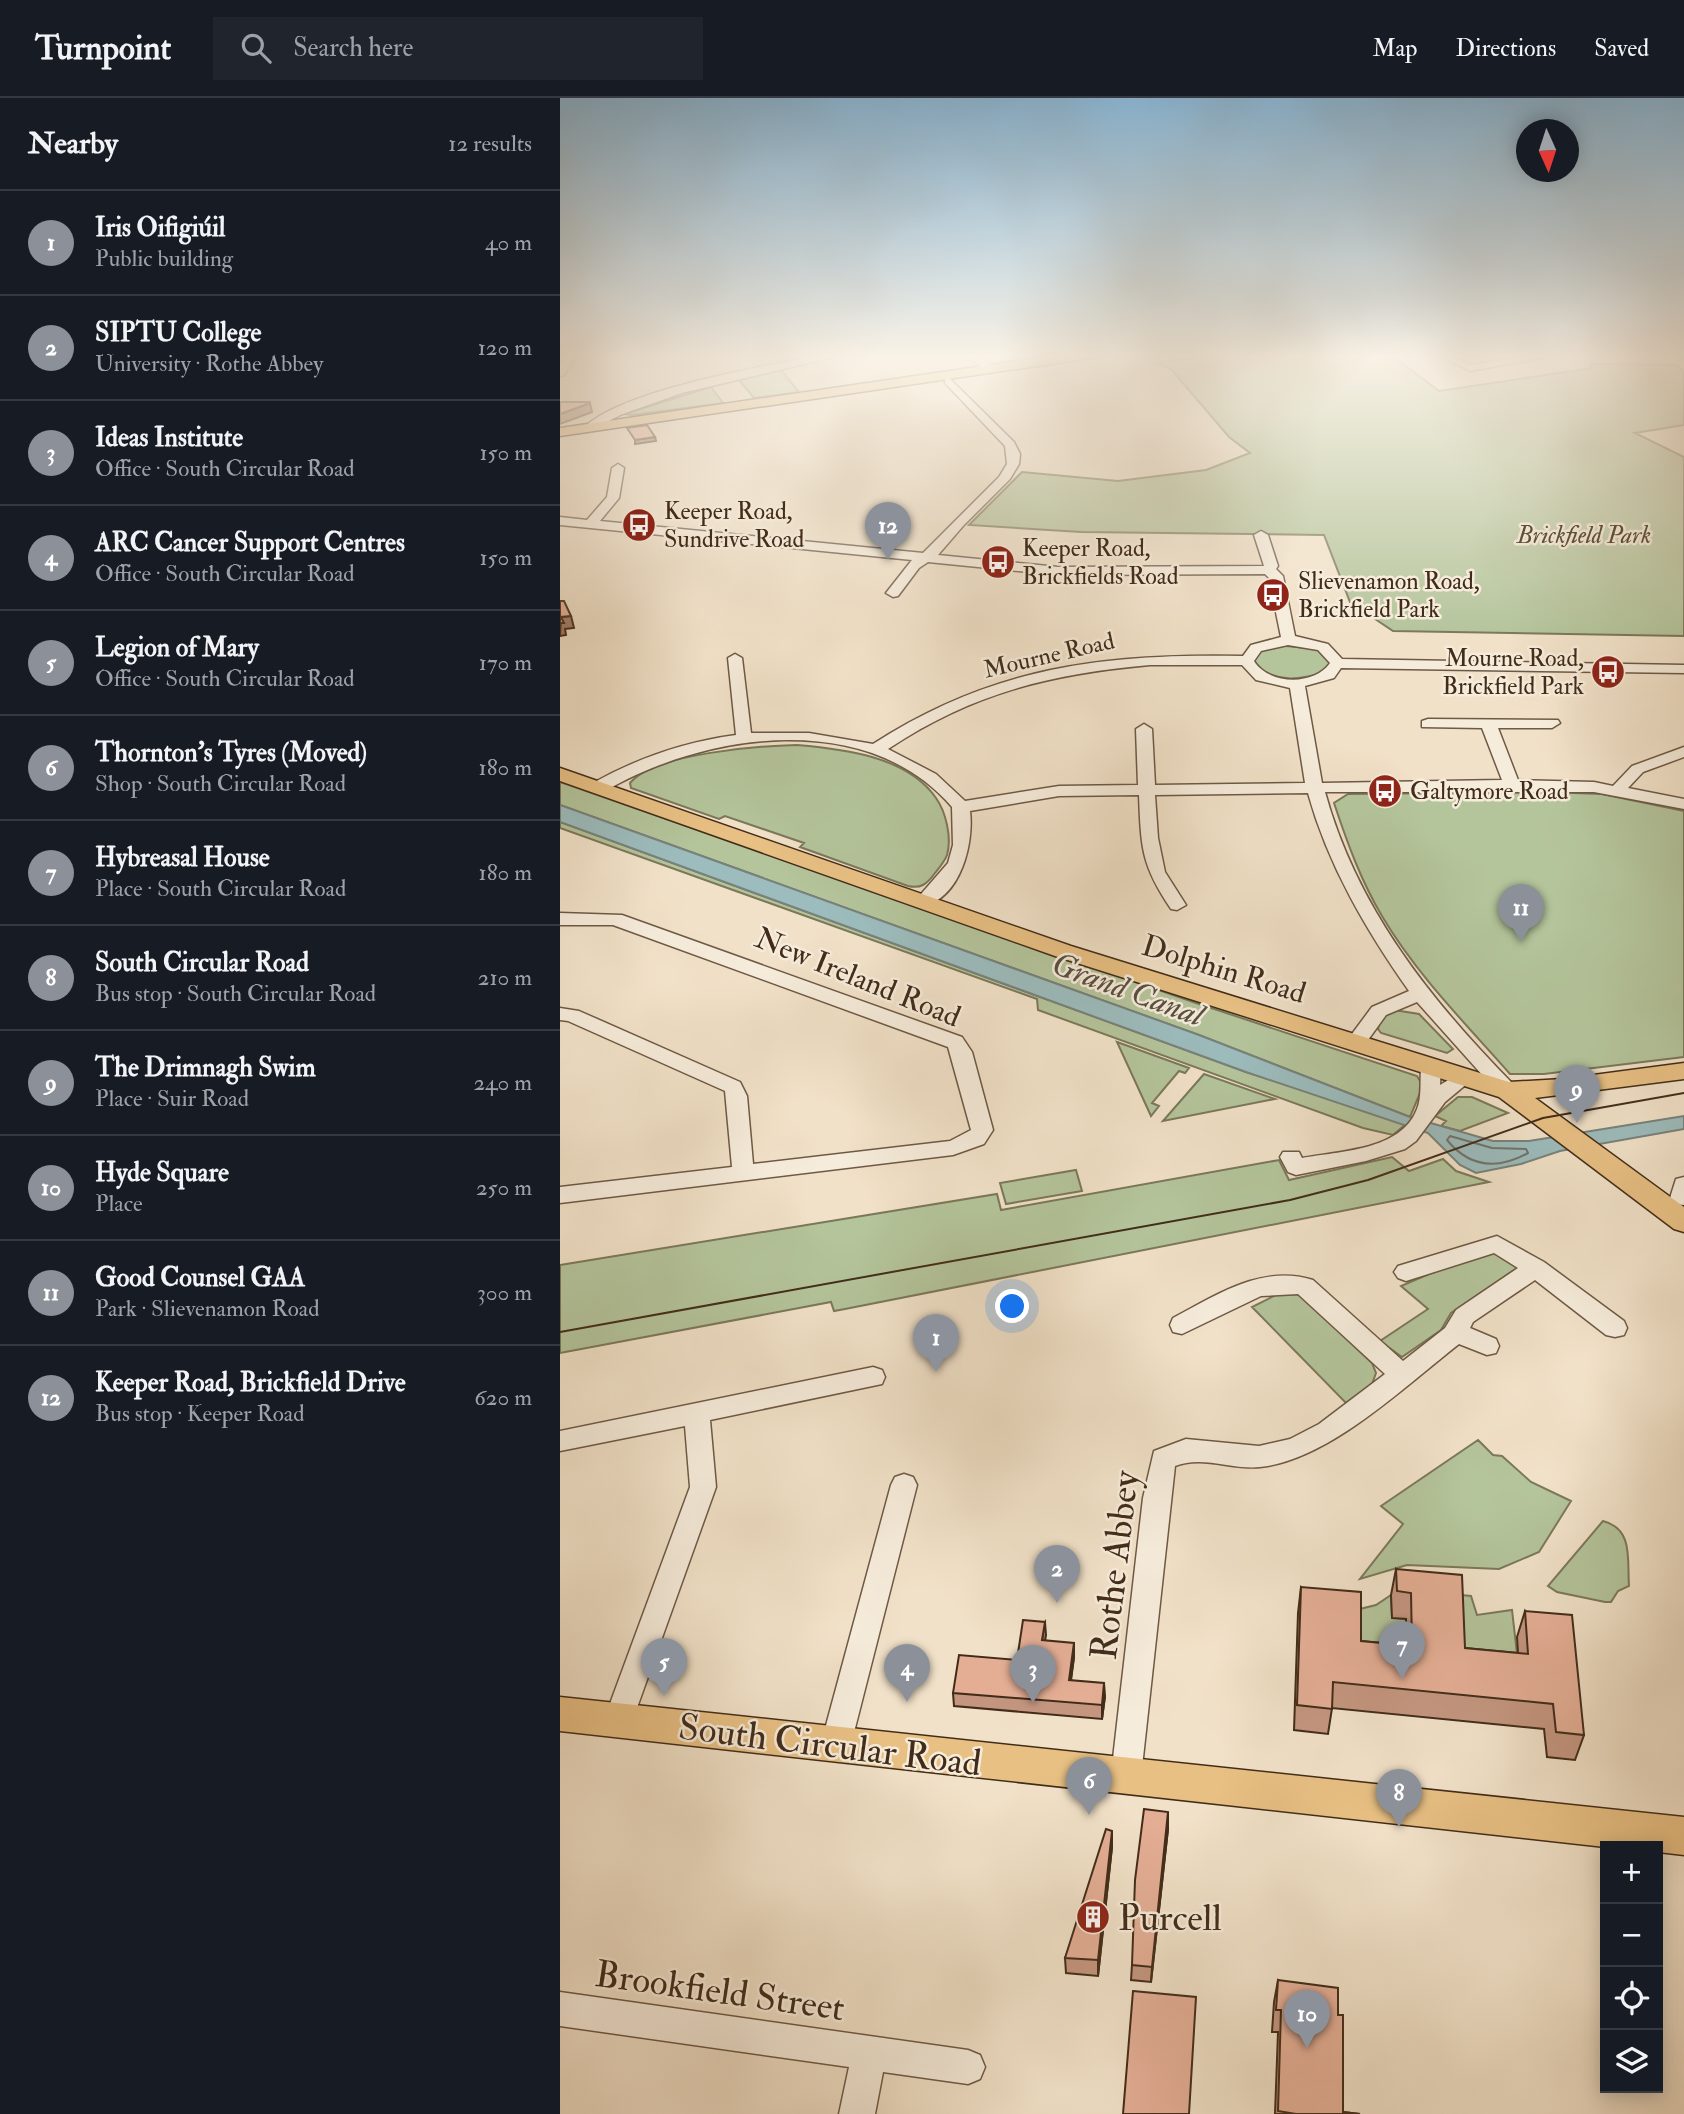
<!DOCTYPE html>
<html lang="en">
<head>
<meta charset="utf-8">
<style>
	:root { --surface:#171b24; --page:#20242c; --text:#f1f3f6; --muted:#9ea1a6; --line:#363941; --accent:#8c9099 }
	body { margin:0; font-family:"IM FELL Double Pica",serif; background:var(--page); color:var(--text) }
	.controls { position:absolute; right:21px; bottom:21px; display:grid; overflow:hidden; border-radius:0px; box-shadow:0 4px 18px #0003 }
	.controls button { width:63px; height:63px; display:grid; place-items:center; padding:0; border:0; border-bottom:2px solid var(--line); background:var(--surface); color:var(--text); font:35px sans-serif }
	.compass { position:absolute; left:956px; top:21px; width:63px; height:63px; border-radius:50%; background:var(--surface); box-shadow:0 4px 18px #0003; rotate:177deg }
	.you { position:absolute; left:453px; top:1209px; width:24px; height:24px; margin:-18px; border:5px solid #fff; border-radius:50%; background:#1a73e8; box-shadow:0 0 0 10px #1a73e833 }
	.badge { display:grid; place-items:center; width:46px; height:46px; border-radius:50%; background:var(--accent); color:#fff; font-size:23px; font-weight:700 }
	.pin { position:absolute; translate:-50% -58px; filter:drop-shadow(0 2px 4px #0008) }
	.pin::after { content:''; position:absolute; top:37px; width:24px; height:21px; background:inherit; clip-path:polygon(0 0,100% 0,50% 100%) }
	.list { margin:0; padding:0; list-style:none }
	h2 { display:flex; justify-content:space-between; align-items:center; height:91px; margin:0; padding:0 28px; font-size:30px }
	h2 small { font-size:23px; font-weight:400; color:var(--muted) }
	.list li { display:grid; grid-template-columns:46px 1fr auto; gap:21px; align-items:center; box-sizing:border-box; height:105px; padding:0 28px; border-top:2px solid var(--line) }
	.list b { display:block; font-size:26px; white-space:nowrap }
	.list p { margin:0; font-size:23px; white-space:nowrap; color:var(--muted) }
	.list em { font-size:23px; font-style:normal; color:var(--muted) }
	.icon { flex:none; width:38px; height:38px; fill:none; stroke:currentColor; stroke-width:2; stroke-linecap:round; stroke-linejoin:round }
	.map { position:relative; flex:none; width:1124px; height:2016px; overflow:hidden }
	header { display:flex; align-items:center; gap:42px; box-sizing:border-box; height:98px; padding:0 35px; background:var(--surface); border-bottom:2px solid var(--line) }
	header strong { font-size:33px }
	nav { display:flex; gap:38px; margin-inline-start:auto; font-size:24px }
	.search { width:490px; height:63px; background:var(--page); display:flex; align-items:center; gap:18px; box-sizing:border-box; padding:0 24px; border-radius:0px; color:var(--muted); font-size:26px }
	main { display:flex }
	aside { flex:1; background:var(--surface) }
	.map>svg:first-child { display:block }
	.green { fill:#b4c49b; stroke:#7b785a; stroke-width:2 }
	.water { fill:#9cbcbd; stroke:#78827b; stroke-width:2 }
	.lines { fill:none; stroke-linecap:round; stroke-linejoin:round }
	.shore { stroke:#6f746b; stroke-width:2 }
	.minor-casing { stroke:#6e5945; stroke-width:3 }
	.major-casing { stroke:#422c19; stroke-width:3 }
	.minor { fill:#f6ecdb; fill-rule:evenodd }
	.major { fill:#e8c084; fill-rule:evenodd }
	.tram { stroke:#422c19; stroke-width:2 }
	.wall { fill:#c49680; stroke:#422c19; stroke-width:2 }
	.shaded-wall { fill:#a07a68; stroke:#422c19; stroke-width:2 }
	.building { fill:#e4ae95; stroke:#422c19; stroke-width:2 }
	.labels { text-anchor:middle; stroke-width:5; stroke-linejoin:round; paint-order:stroke }
	.far-poi-label { font-size:24px; fill:#422c19; stroke:#f6ecdb; text-anchor:start }
	.far-park-label { font-size:24px; font-style:italic; fill:#5e523a; stroke:#f6ecdb }
	.far-street-label { font-size:24px; fill:#422c19; stroke:#f6ecdb }
	.street-label { font-size:30px; fill:#422c19; stroke:#f6ecdb }
	.water-label { font-size:32px; font-style:italic; fill:#585042; stroke:#f6ecdb }
	.near-street-label { font-size:37px; fill:#422c19; stroke:#f6ecdb }
	.near-poi-label { font-size:37px; fill:#422c19; stroke:#f6ecdb; text-anchor:start }
</style>
</head>
<body>
<header>
<strong>Turnpoint</strong>
<div class="search"><svg class="icon" aria-label="search" viewBox="0 0 24 24"><circle cx="10" cy="10" r="6"/><path d="M15 15l6 6"/></svg>Search here</div>
<nav><a>Map</a><a>Directions</a><a>Saved</a></nav>
</header>
<main>
<aside>
<h2>Nearby<small>12 results</small></h2>
<ul class="list">
<li><span class="badge">1</span><div><b>Iris Oifigiúil</b><p>Public building</p></div><em>40 m</em></li>
<li><span class="badge">2</span><div><b>SIPTU College</b><p>University · Rothe Abbey</p></div><em>120 m</em></li>
<li><span class="badge">3</span><div><b>Ideas Institute</b><p>Office · South Circular Road</p></div><em>150 m</em></li>
<li><span class="badge">4</span><div><b>ARC Cancer Support Centres</b><p>Office · South Circular Road</p></div><em>150 m</em></li>
<li><span class="badge">5</span><div><b>Legion of Mary</b><p>Office · South Circular Road</p></div><em>170 m</em></li>
<li><span class="badge">6</span><div><b>Thornton's Tyres (Moved)</b><p>Shop · South Circular Road</p></div><em>180 m</em></li>
<li><span class="badge">7</span><div><b>Hybreasal House</b><p>Place · South Circular Road</p></div><em>180 m</em></li>
<li><span class="badge">8</span><div><b>South Circular Road</b><p>Bus stop · South Circular Road</p></div><em>210 m</em></li>
<li><span class="badge">9</span><div><b>The Drimnagh Swim</b><p>Place · Suir Road</p></div><em>240 m</em></li>
<li><span class="badge">10</span><div><b>Hyde Square</b><p>Place</p></div><em>250 m</em></li>
<li><span class="badge">11</span><div><b>Good Counsel GAA</b><p>Park · Slievenamon Road</p></div><em>300 m</em></li>
<li><span class="badge">12</span><div><b>Keeper Road, Brickfield Drive</b><p>Bus stop · Keeper Road</p></div><em>620 m</em></li>
</ul>
</aside>
<div class="map">
<svg width="1124" height="2016" viewBox="0 0 1124 2016">
	<rect width="100%" height="100%" fill="#f1e1c8"/>
	<filter id="stains"><feTurbulence type="fractalNoise" baseFrequency=".00286" numOctaves="4"/><feColorMatrix values="0 0 0 0 .2 0 0 0 0 .09 0 0 0 0 .02 0 0 0 .5 -.17"/></filter>
	<radialGradient id="worn" r=".72"><stop offset=".6" stop-color="#630" stop-opacity="0"/><stop offset="1" stop-color="#630" stop-opacity=".3"/></radialGradient>
	<path class="green" d="M655 256H830L879 293 1032 270 1030 266 1118 267 1124 275V327L1075 335 1124 359V538L833 533 790 504 764 437 521 434 409 427 462 374 558 383 646 372 690 355 669 339 611 271 597 265Z
		M221 272 239 294 194 300 179 282Z
		M151 289 163 305 72 317 64 316Z
		M716 547 757 551 771 564 766 574C739 582 721 584 696 571L693 560 698 554Z
		M237 647C283 651 347 658 376 700 386 714 392 740 387 757 385 763 379 770 375 775 367 786 361 791 348 788L240 749 244 745 165 718 159 721 71 690 70 685C95 655 199 648 237 647Z
		M0 684 636 905 857 978 863 988 850 1019 639 937 0 707Z
		M985 694 1042 696 1124 713V959L984 976H950C906 926 856 876 822 818 801 783 787 744 774 705L788 696Z
		M0 724 686 974 846 1026 833 1037 803 1030 478 912 477 901 0 730Z
		M834 912 859 916 893 951 887 955 821 935 818 931 820 921Z
		M557 944 629 970 625 975 619 973 592 1005 599 1008 591 1018Z
		M644 976 715 1001 603 1023Z
		M898 999H912L948 1015 900 1033 881 1028 886 1023 875 1018Z
		M832 1059 849 1073 883 1061 896 1073 929 1084 285 1211 274 1213 271 1204 0 1255V1167L437 1096 441 1112 719 1062 729 1082Z
		M516 1072 522 1093 446 1106 440 1085Z
		M930 1150 948 1153 957 1170 891 1215 881 1232 842 1259 820 1243 868 1211 841 1188Z
		M732 1189 812 1265 816 1275 812 1286 786 1305 692 1209Z
		M918 1342 933 1357 942 1358 971 1384 1011 1403 979 1454 939 1471 847 1467 800 1481 843 1426 821 1408Z
		M1043 1423C1074 1431 1067 1462 1069 1488L1058 1493 1051 1504H1045L997 1494 988 1488Z
		M880 1495 911 1498 917 1517 952 1512 960 1582 899 1576Z
		M831 1497 832 1519 846 1521 847 1573 796 1569 779 1516 816 1507Z"/>
	<path class="water" d="M0 707 639 937 850 1019 933 1043H969L1124 1018V1031L1000 1053 961 1066 916 1075 900 1067 868 1035 686 974 0 724Z"/>
	<g class="lines">
		<path class="shore" d="M890 1038 932 1050 966 1051 968 1055C937 1072 909 1069 887 1042Z"/>
		<g class="minor-casing">
			<path id="minor" d="M6 256H16L4 277 0 278V266Z
				M266 256H287L122 295 60 317 36 330 26 328C65 291 210 267 266 256Z
				M407 256H418L434 271 425 273Z
				M876 256H889L911 267 979 256H1005L910 273Z
				M389 280 454 344 460 356 459 366 450 381 403 428 378 457 498 469 704 468 694 437 701 433 708 437 718 468 716 471 723 478 735 538 768 546 782 561 1124 567V575L781 570 774 580 745 588 762 685 942 682 922 630 862 629V623L868 621 998 622 1000 625 992 630H938L958 682 1034 684 1053 688 1072 668 1124 649V659L1083 674 1068 690 1124 701V711L1034 694H765C797 811 872 904 955 988L958 993 955 998H941L857 904 826 917 803 949H789L786 944 812 909 849 893C806 832 768 767 748 695L595 697 598 740 605 774 626 807 617 812 611 811C581 767 581 749 579 697L499 698 410 713C414 745 401 799 364 808L355 803 388 765 393 747 392 709C307 610 145 635 45 693H33V685C78 660 124 644 176 637L168 560 175 556 182 560 191 635H249L313 646C432 569 544 555 683 558L691 547 721 539 709 480 705 476 498 477 368 464 359 470 338 498 333 499 326 495 352 462 0 427V419L27 422 47 399 52 370 58 366 64 370 59 400 40 423 363 455 439 379 447 366 445 348 385 285V281ZM728 547 758 552 770 565C754 588 709 587 694 563L701 553ZM590 567H682L696 582 730 590 745 685 595 687 592 631 584 626 576 631 578 687 499 688 405 703 376 676 328 651C412 595 490 576 590 567Z
				M0 815 62 817 402 939 412 954 433 1032 424 1046 393 1057 0 1105V1089L172 1069 165 993 8 923 0 922V910L19 913 180 984 187 998 193 1066 390 1043 411 1032 388 949 53 827H0Z
				M871 961 881 968 880 987 905 972 915 979 885 1004 856 1043 845 1051 806 1063 736 1077 728 1074 720 1059 723 1054H739L742 1060C779 1053 841 1053 857 1011 862 1000 860 980 861 968Z
				M1124 1079V1107L1113 1106 1110 1100 1116 1081Z
				M937 1138 984 1164 1064 1223 1067 1230 1064 1237 1055 1239 1046 1237 975 1182 913 1224 910 1230 936 1241 939 1248 936 1255 927 1257 899 1246C845 1288 769 1362 700 1369 672 1372 642 1357 615 1368L581 1678 577 1688 566 1693 555 1688 551 1678 583 1400 594 1353 626 1341 699 1348 730 1341 759 1326 825 1276 738 1196 701 1198 622 1236 613 1234 610 1227 613 1220C657 1197 702 1166 753 1182L843 1263 885 1230 896 1212 958 1170 934 1155 846 1183 838 1180 834 1174 838 1168Z
				M313 1269 322 1272 325 1279 322 1286 150 1322 156 1389 69 1632 59 1636 49 1632 44 1622 130 1389 125 1328 0 1353V1333Z
				M344 1376 353 1379 357 1387 291 1646 287 1656 276 1660 265 1656 261 1646 331 1387 335 1379Z
				M0 1894 408 1952 420 1957 425 1969 420 1981 408 1986 323 1974 315 2016H279L289 1969 0 1928Z"/>
		</g>
		<g class="major-casing">
			<path id="major" d="M505 256H539L532 260 0 338V330Z
				M0 670 511 848 949 984 1003 981 1124 965V981L975 1000 1124 1109V1134L1114 1131 939 999 495 858 0 683Z
				M0 1599 1124 1719V1757L1098 1754V1748L1045 1749 0 1633Z"/>
		</g>
		<use href="#minor" class="minor"/>
		<use href="#major" class="major"/>
		<path class="tram" d="M0 1234 730 1102 808 1082 983 1020 1124 995"/>
	</g>
	<path class="wall" d="M836 1471 905 1550 958 1555 957 1539 965 1513 1024 1637 1015 1662 987 1659 984 1631 772 1610 768 1636 734 1632 738 1515 741 1489 801 1543 846 1547V1521L832 1520 831 1497Z
		M485 1524V1543L514 1559 511 1582 545 1598 542 1621 394 1608 393 1595 457 1562Z
		M608 1731 591 1884 571 1882 572 1867Z
		M552 1749 538 1878 506 1875 505 1860Z
		M718 1882 778 1917 783 2014 800 2016H715L718 1934H712L714 1904Z"/>
	<path class="shaded-wall" d="M30 305 32 314 0 326V316Z
		M95 339 96 343 75 346V342Z
		M11 518 14 530 5 531 6 537 0 538 1 519Z
		M485 1524 486 1537 483 1556 482 1542Z
		M514 1545V1559L509 1595V1582Z
		M544 1585 545 1598 542 1621V1607Z
		M608 1714V1731L591 1884 592 1869Z
		M552 1733V1749L538 1878V1862Z"/>
	<path class="building" d="M0 304H30V305L0 316Z
		M87 327 95 339 75 342 67 330Z
		M0 503H4L11 518 1 519 4 525H0Z
		M836 1471 902 1477 905 1550 968 1556 965 1513 1012 1517 1024 1637 996 1634 993 1606 773 1584 772 1611 737 1607 741 1489 801 1494V1543L852 1548 851 1495 837 1493Z
		M463 1522 485 1524 482 1542 514 1545 509 1582 544 1585 542 1607 393 1595 399 1557 457 1562Z
		M584 1711 608 1714 592 1869 572 1867 575 1782Z
		M546 1731 552 1733 538 1862 505 1860Z
		M718 1882 778 1890V1917H783V2014L800 2016H736L718 2013 721 1912H716Z
		M573 1893 636 1899 629 2016H563Z"/>
	<linearGradient id="sky" x2="0" y2="1"><stop stop-color="#89b7d7"/><stop offset="0.48" stop-color="#f9f2e6"/><stop offset="1" stop-color="#f9f2e6" stop-opacity="0"/></linearGradient>
	<rect width="1124" height="538" fill="url(#sky)"/>
	<defs>
		<g id="bus-disc" transform="scale(1.75)"><circle r="9.5" fill="#8f2418" stroke="#f6ecdb"/><path d="M-5-6H5V4H4V6H2V4H-2V6H-4V4H-5ZM-3.5-4V0h7V-4ZM-3.5 1.2v1.5H-2V1.2ZM2 1.2v1.5H3.5V1.2Z" fill="#fff"/></g>
		<g id="building-disc" transform="scale(1.75)"><circle r="9.5" fill="#8f2418" stroke="#f6ecdb"/><path d="M-4-6H4V6H1V3H-1V6H-4ZM-2.5-4.3h1.7v1.8h-1.7ZM.8-4.3h1.7v1.8H.8ZM-2.5-1h1.7V.8h-1.7ZM.8-1h1.7V.8H.8Z" fill="#fff"/></g>
	</defs>
	<g fill-rule="evenodd">
		<use href="#bus-disc" x="79" y="427"/>
		<use href="#bus-disc" x="438" y="464"/>
		<use href="#bus-disc" x="713" y="497"/>
		<use href="#bus-disc" x="1048" y="574"/>
		<use href="#bus-disc" x="825" y="693"/>
		<use href="#building-disc" x="533" y="1819"/>
	</g>
	<g class="labels">
		<g class="far-poi-label">
			<text x="104" y="421">Keeper Road,<tspan x="104" dy="28">Sundrive Road</tspan></text>
			<text x="462" y="458">Keeper Road,<tspan x="462" dy="28">Brickfields Road</tspan></text>
			<text x="738" y="491">Slievenamon Road,<tspan x="738" dy="28">Brickfield Park</tspan></text>
			<text x="1024" y="568" text-anchor="end">Mourne Road,<tspan x="1024" dy="28">Brickfield Park</tspan></text>
			<text x="850" y="701">Galtymore Road</text>
		</g>
		<g class="far-park-label">
			<text x="1024" y="445">Brickfield Park</text>
		</g>
		<g class="far-street-label">
			<text transform="translate(489 557) rotate(-13)" y="8">Mourne Road</text>
		</g>
		<g class="street-label">
			<text transform="translate(664 871) rotate(17)" y="10">Dolphin Road</text>
			<text transform="translate(298 879) rotate(22)" y="10">New Ireland Road</text>
		</g>
		<g class="water-label">
			<text transform="translate(568 891) rotate(20)" y="11">Grand Canal</text>
		</g>
		<g class="near-street-label">
			<text transform="translate(554 1467) rotate(-83)" y="13">Rothe Abbey</text>
			<text transform="translate(270 1646) rotate(7)" y="13">South Circular Road</text>
			<text transform="translate(160 1892) rotate(8)" y="13">Brookfield Street</text>
		</g>
		<g class="near-poi-label">
			<text x="558" y="1832">Purcell</text>
		</g>
	</g>
	<rect width="100%" height="100%" filter="url(#stains)"/>
	<rect width="100%" height="100%" fill="url(#worn)"/>
</svg>
<div class="controls">
<button>+</button>
<button>−</button>
<button><svg class="icon" aria-label="locate" viewBox="0 0 24 24"><circle cx="12" cy="12" r="6"/><path d="M12 2v4M12 18v4M2 12h4M18 12h4"/></svg></button>
<button><svg class="icon" aria-label="layers" viewBox="0 0 24 24"><path d="M12 4l9 5-9 5-9-5zM3 14l9 5 9-5"/></svg></button>
</div>
<svg class="compass" viewBox="-18 -18 36 36"><path d="M0-13l5 13h-10z" fill="#e53935"/><path d="M0 13l5-13h-10z" fill="#9ea1a6"/></svg>
<div class="you"></div>
<div class="pin badge" style="left:376px;top:1274px">1</div>
<div class="pin badge" style="left:497px;top:1505px">2</div>
<div class="pin badge" style="left:473px;top:1605px">3</div>
<div class="pin badge" style="left:347px;top:1604px">4</div>
<div class="pin badge" style="left:104px;top:1598px">5</div>
<div class="pin badge" style="left:529px;top:1717px">6</div>
<div class="pin badge" style="left:842px;top:1581px">7</div>
<div class="pin badge" style="left:839px;top:1729px">8</div>
<div class="pin badge" style="left:1017px;top:1025px">9</div>
<div class="pin badge" style="left:747px;top:1950px">10</div>
<div class="pin badge" style="left:961px;top:844px">11</div>
<div class="pin badge" style="left:328px;top:462px">12</div>
</div>
</main>
</body>
</html>
